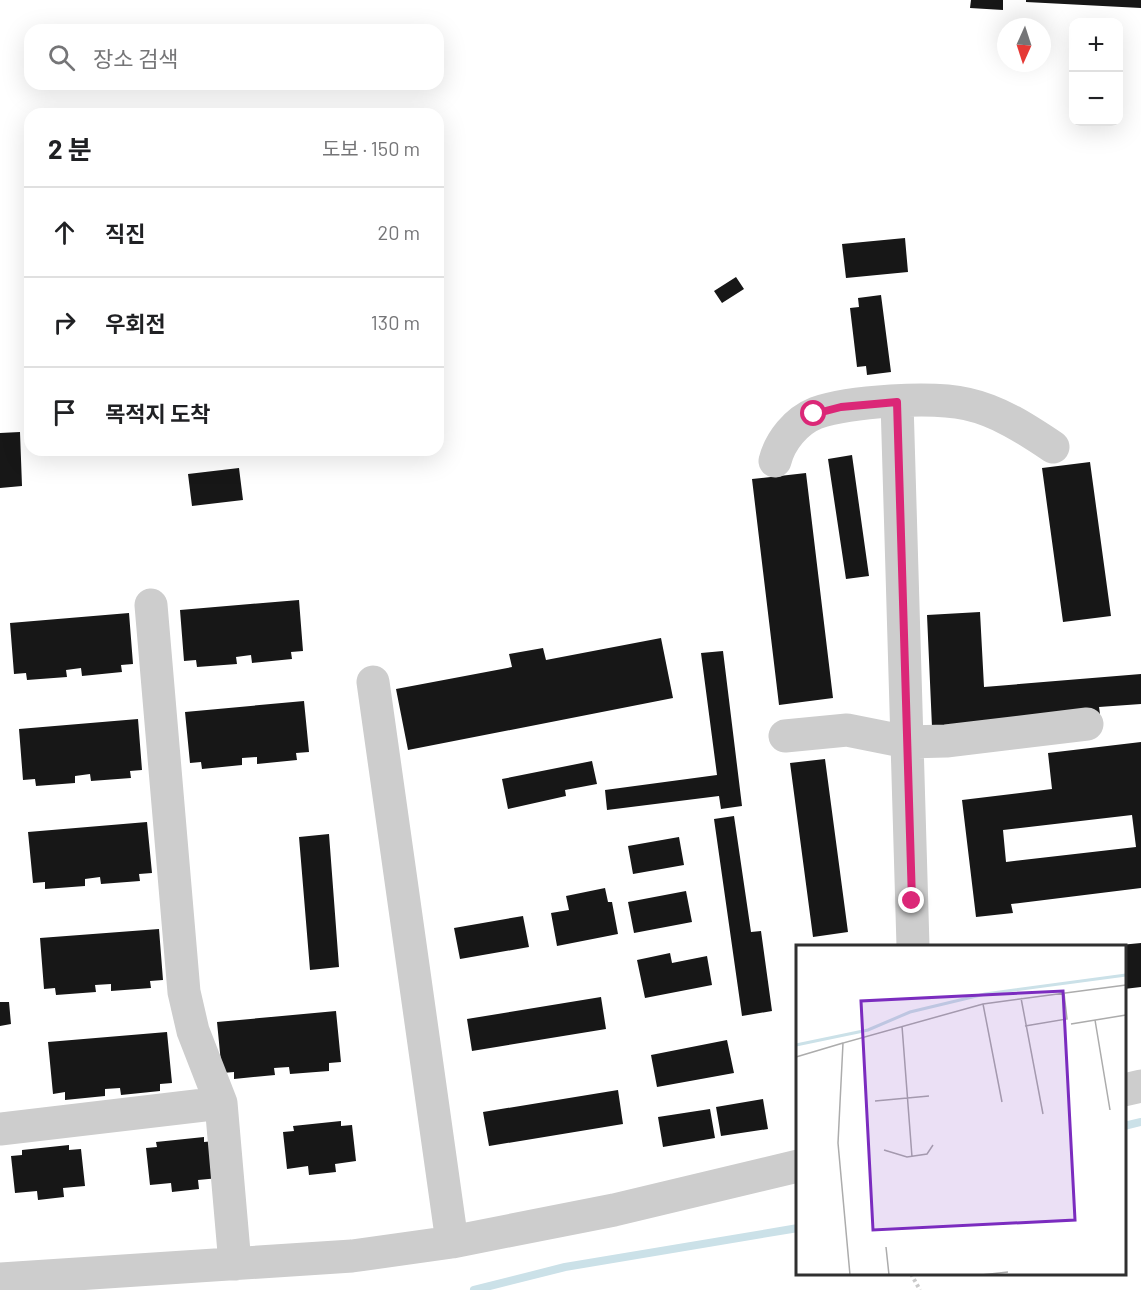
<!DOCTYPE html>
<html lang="ko">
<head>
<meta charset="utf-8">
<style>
	:root { --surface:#fff; --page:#f6f6f6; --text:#202124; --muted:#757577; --line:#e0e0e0 }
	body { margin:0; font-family:Barlow,"Noto Sans KR",sans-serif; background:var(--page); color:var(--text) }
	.controls { position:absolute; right:18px; top:18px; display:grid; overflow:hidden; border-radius:12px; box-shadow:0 6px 24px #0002 }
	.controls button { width:54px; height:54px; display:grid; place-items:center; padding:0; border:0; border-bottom:2px solid var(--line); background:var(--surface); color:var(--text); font:30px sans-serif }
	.compass { position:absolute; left:997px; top:18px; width:54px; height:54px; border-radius:50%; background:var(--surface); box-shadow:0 6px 24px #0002; rotate:183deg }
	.stop { position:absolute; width:18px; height:18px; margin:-14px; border:4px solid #db2777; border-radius:50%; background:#fff }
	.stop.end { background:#db2777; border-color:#fff; box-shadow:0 2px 6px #0008 }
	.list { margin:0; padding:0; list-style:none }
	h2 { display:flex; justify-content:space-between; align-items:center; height:78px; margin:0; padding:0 24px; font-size:26px }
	h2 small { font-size:20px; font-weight:400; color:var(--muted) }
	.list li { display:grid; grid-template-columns:39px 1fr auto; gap:18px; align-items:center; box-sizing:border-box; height:90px; padding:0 24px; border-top:2px solid var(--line) }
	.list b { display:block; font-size:22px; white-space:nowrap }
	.list em { font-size:20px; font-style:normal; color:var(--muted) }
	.icon { flex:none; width:33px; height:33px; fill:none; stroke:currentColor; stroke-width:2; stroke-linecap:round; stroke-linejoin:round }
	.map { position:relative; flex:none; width:1141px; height:1290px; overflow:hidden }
	.search { position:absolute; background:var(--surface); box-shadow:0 6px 24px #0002; left:24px; top:24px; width:420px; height:66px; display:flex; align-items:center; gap:15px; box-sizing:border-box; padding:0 21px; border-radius:18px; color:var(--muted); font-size:22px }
	.panel { position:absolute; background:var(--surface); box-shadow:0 6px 24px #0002; left:24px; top:108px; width:420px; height:348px; border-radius:18px }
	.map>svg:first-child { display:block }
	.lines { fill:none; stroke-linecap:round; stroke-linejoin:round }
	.stream { stroke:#cbe1e8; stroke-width:8 }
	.building { fill:#171717; fill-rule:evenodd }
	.path { stroke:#cacaca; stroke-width:4; stroke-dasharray:3 3; stroke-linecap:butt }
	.minor { stroke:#cdcdcd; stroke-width:33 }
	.route { stroke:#db2777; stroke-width:8 }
	.inset-river { fill:none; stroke:#cbe1e8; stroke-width:3 }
	.inset-road { fill:none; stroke:#acacac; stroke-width:1.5 }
	.view { fill:#7b2cbf; fill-opacity:0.15; stroke:#7b2cbf; stroke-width:3 }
	.inset-edge { fill:none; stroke:#303030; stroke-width:3 }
</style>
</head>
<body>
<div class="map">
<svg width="1141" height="1290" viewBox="0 0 1141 1290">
	<rect width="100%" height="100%" fill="#fff"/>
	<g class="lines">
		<path class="stream" d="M1124 1126 1141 1122
			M474 1290 565 1267 798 1228"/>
	</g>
	<path class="building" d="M971 0H1003V10L970 8Z
		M1026 0H1141V8L1026 2Z
		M905 238 908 272 846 278 842 244Z
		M736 277 744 289 722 303 714 291Z
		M881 295 891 372 867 375 866 366 857 367 850 308 859 307 858 298Z
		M20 432 22 486 0 488V433Z
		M852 455 869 576 846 579 828 459Z
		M1090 462 1111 616 1063 622 1042 468Z
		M239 468 243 500 192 506 188 474Z
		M806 473 833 698 779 705 752 479Z
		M299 600 303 651 291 652 292 659 252 663 251 655 236 657 237 664 197 667 196 660 184 661 180 610Z
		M980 612 984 687 1141 674V704L1099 707 1100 714 932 727 927 615Z
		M129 613 133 664 121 665 122 672 82 676 81 668 66 670 67 677 27 680 26 673 14 674 10 623Z
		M661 638 673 698 408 750 396 689 512 667 509 654 543 648 546 660Z
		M723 651 742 806 721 809 719 796 607 810 605 790 717 775 701 653Z
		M304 701 309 752 296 753 297 760 257 764V757L242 758V765L202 769 201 762 190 763 185 712Z
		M138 719 142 770 130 771 131 778 91 781 90 774 75 776V783L36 786 35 779 23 780 19 729Z
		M1141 742V888L1011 904 1013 913 976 917 962 800 1052 789 1048 753ZM1132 815 1136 847 1006 862 1003 830Z
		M825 759 848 932 813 937 790 763Z
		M592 761 597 784 565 790 566 796 508 809 502 779Z
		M734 816 751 932 761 931 772 1011 742 1016 714 819Z
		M147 822 152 873 139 874 140 881 101 884 100 877 85 879V886L45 889V882L33 883 28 832Z
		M329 834 339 967 310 970 299 837Z
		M679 837 684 865 633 874 628 846Z
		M605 888 608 902H612L618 934 557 946 551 913 569 910 566 896Z
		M686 891 692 922 634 933 628 902Z
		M523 916 529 947 460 959 454 928Z
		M159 929 163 980 150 981 151 988 111 991V984L95 985 96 992 56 995 55 988 44 989 40 938Z
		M1141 943V987L1124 989V946L1120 945Z
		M670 953 672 963 707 956 712 985 645 998 637 960Z
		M601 997 606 1029 472 1051 467 1019Z
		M0 1002H9L11 1024 0 1026Z
		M336 1011 341 1062 329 1063V1071L290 1074 289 1067 274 1068 275 1075 234 1079V1072L222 1073 217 1022Z
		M167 1032 172 1083 160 1084V1091L121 1095 120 1088 105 1089V1096L65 1100V1092L53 1094 48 1042Z
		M727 1040 734 1073 657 1087 651 1055Z
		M618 1090 623 1124 489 1146 483 1112Z
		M763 1099 768 1129 721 1136 716 1107Z
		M710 1109 715 1138 663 1147 658 1117Z
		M341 1121V1126L352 1125 356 1161 335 1164 336 1172 309 1175 308 1166 287 1169 283 1132 294 1131 293 1126Z
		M204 1137V1142L215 1141 219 1178 198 1180 199 1189 172 1192 171 1183 150 1185 146 1148 157 1147 156 1142Z
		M69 1145V1150L81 1149 85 1186 63 1188 64 1197 38 1200 37 1191 15 1193 11 1156 22 1155V1150Z"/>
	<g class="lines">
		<path class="path" d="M911 1274 920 1290"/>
		<path class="minor" d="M897 402 913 946
			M775 461C780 441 796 421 816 413 850 401 932 396 967 404 999 411 1026 429 1053 447
			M151 605 184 992 193 1031 221 1103 235 1264
			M373 682 452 1242
			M785 736 847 730 907 742 946 741 1087 724
			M1124 1090 1141 1086
			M0 1129 221 1103
			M0 1279 352 1256 452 1242 614 1210 798 1166"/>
	</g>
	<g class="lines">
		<path class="route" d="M814 414 841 407 897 402 912 901"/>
	</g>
	<g transform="translate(796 945)">
		<rect width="330" height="330" fill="#fff"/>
		<path class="inset-river" d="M0 100 72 85 114 67 189 49 330 30"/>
		<path class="inset-road" d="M225 53 247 169M187 59 206 157M299 75 314 165M275 79 330 70M106 81 116 212M229 81 271 74 268 48M0 112 47 98M79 156 133 151M88 205 111 212 131 209 137 200M90 302 93 330M54 330 42 198 47 98 187 59 330 40M185 330 212 327"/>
		<path class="view" d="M267 46 279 275 77 285 65 56Z"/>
		<rect width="330" height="330" class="inset-edge"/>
	</g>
</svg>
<div class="controls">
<button>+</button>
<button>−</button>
</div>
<svg class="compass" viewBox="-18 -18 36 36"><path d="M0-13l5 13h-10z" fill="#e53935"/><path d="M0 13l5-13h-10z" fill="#757577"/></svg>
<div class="stop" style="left:814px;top:414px"></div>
<div class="stop end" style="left:912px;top:901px"></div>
<div class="search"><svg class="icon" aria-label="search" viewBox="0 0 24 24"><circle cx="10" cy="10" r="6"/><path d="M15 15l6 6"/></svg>장소 검색</div>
<section class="panel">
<h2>2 분<small>도보 · 150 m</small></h2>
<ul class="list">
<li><svg class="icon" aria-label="ahead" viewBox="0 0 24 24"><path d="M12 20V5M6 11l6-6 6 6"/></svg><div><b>직진</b></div><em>20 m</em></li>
<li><svg class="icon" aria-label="right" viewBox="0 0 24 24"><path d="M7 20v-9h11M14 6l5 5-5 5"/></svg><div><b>우회전</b></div><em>130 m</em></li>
<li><svg class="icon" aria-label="arrive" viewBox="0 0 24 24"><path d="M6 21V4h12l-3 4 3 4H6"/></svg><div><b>목적지 도착</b></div></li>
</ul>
</section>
</div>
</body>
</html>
